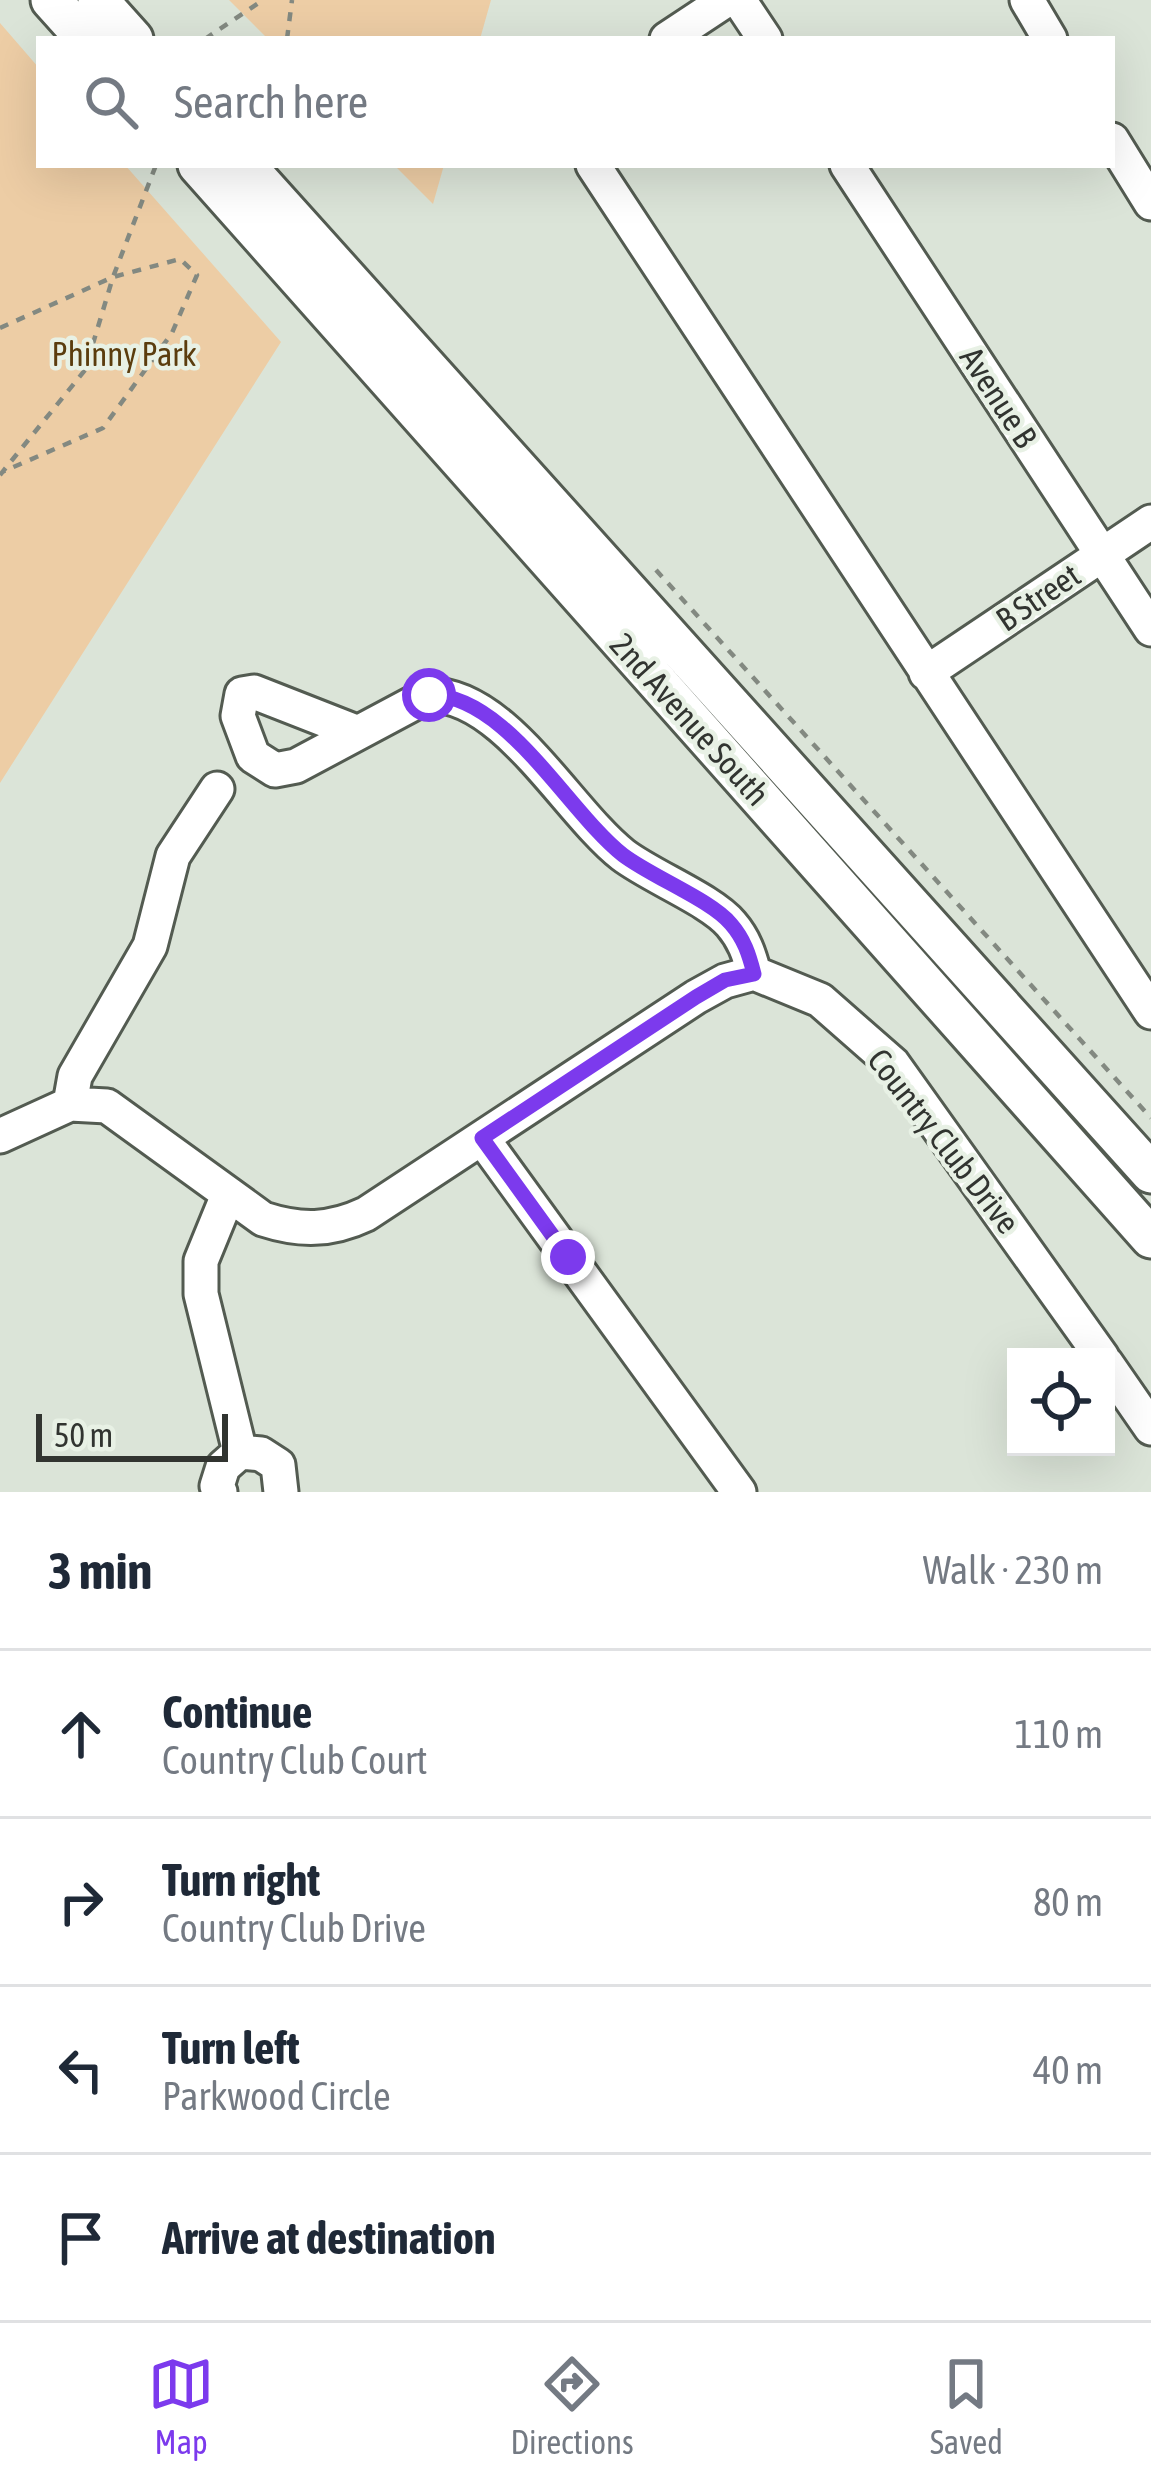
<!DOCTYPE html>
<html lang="en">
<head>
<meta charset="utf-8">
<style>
	:root { --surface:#fff; --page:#f2f2f3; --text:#1f2937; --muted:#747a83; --line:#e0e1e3; --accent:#7c3aed }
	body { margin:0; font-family:"Asap Condensed",sans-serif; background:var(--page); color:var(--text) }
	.controls { position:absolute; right:36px; bottom:36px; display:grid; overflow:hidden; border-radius:0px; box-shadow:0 12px 48px #0002 }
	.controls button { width:108px; height:108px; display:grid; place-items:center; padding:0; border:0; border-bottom:3px solid var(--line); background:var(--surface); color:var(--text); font:60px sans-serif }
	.scale { position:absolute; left:36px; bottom:30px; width:192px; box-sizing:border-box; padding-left:12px; border:6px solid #313430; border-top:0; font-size:33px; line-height:42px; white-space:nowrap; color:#313430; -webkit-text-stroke:9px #e8f1e5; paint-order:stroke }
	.stop { position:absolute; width:36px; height:36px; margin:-27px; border:9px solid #7c3aed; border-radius:50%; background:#fff }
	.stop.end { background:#7c3aed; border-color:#fff; box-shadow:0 3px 12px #0008 }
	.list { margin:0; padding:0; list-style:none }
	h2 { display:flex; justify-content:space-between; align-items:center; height:156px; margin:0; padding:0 48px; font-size:51px }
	h2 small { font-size:39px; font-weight:400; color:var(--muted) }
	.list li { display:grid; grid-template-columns:78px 1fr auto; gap:36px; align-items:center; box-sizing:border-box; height:168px; padding:0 48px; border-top:3px solid var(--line) }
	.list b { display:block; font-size:45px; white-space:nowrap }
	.list p { margin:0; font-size:39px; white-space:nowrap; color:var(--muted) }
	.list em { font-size:39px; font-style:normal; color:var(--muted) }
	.icon { flex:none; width:66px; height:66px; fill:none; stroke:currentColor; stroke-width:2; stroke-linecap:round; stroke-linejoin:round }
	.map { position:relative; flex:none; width:1151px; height:1492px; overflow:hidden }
	.search { position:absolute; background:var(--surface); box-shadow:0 12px 48px #0002; left:36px; right:36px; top:36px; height:132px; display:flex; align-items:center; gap:30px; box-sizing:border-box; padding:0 42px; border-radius:0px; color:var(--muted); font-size:45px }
	.sheet { height:828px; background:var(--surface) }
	nav { display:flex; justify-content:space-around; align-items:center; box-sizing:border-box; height:168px; border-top:3px solid var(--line); background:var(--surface); font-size:33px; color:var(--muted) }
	nav a { display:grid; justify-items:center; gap:6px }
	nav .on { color:var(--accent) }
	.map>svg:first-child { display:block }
	.green { fill:#edcda5 }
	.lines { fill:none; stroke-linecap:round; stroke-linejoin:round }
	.minor-casing { stroke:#535b51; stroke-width:39 }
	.major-casing { stroke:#535b51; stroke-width:45 }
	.path { stroke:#838981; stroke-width:4.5; stroke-dasharray:9 9; stroke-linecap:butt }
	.minor { stroke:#fff; stroke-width:33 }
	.major { stroke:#fff; stroke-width:39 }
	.route { stroke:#7c3aed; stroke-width:15 }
	.labels { text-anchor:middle; stroke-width:9; stroke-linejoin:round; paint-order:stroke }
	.park-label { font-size:33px; fill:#5b3d0e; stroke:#e8f1e5 }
	.street-label { font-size:33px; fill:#313430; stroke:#e8f1e5 }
</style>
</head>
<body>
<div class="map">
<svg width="1151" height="1492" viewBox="0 0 1151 1492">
	<rect width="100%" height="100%" fill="#dbe4d8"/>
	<path class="green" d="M229 0H491L480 39H268Z
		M0 23 39 68V165H125L281 342 0 783Z
		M394 165H444L433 204Z"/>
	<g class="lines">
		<g class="minor-casing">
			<path id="minor" d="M739 0 765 39
				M1027 0 1050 39
				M667 39 726 0
				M1112 140 1151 203
				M593 165 1151 1012
				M847 165 1151 629
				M926 673 1151 522
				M356 732 254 692 242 694 238 716 253 756 275 770 296 766 429 695C504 693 568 812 623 855 652 877 711 900 731 924 744 939 749 954 754 973
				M70 1104 75 1076 150 946 173 856 217 789
				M0 1136 70 1104 107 1106 263 1219C300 1231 330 1231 366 1214L696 997 725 981 754 973 820 1000 893 1064 1102 1357
				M482 1138 739 1492
				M228 1195 201 1261V1294L240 1452
				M1106 1363 1151 1428
				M220 1492 217 1486 223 1467 240 1452 261 1454 278 1465 281 1492"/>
		</g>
		<g class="major-casing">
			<path id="major" d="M51 0 86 39
				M98 0 133 39
				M198 165 1151 1238
				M245 165 1151 1173"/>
		</g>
		<path class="path" d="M205 39 263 0
			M287 39 292 0
			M0 328 113 277 180 259 197 275 172 333 103 428 2 472
			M0 475 85 370 113 277 156 165
			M656 570 1151 1118"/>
		<use href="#minor" class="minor"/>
		<use href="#major" class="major"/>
	</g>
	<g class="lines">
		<path class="route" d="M429 695C506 694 568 812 623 855 652 877 711 900 731 924 744 939 749 954 754 974L725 980 696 997 482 1138 568 1257"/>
	</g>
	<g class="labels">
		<g class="park-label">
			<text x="124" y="366">Phinny Park</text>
		</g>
		<g class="street-label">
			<text transform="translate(999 397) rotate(57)" y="12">Avenue B</text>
			<text transform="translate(1038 597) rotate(-34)" y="12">B Street</text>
			<text transform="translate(690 719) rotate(48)" y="12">2nd Avenue South</text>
			<text transform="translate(944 1141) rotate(52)" y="12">Country Club Drive</text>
		</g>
	</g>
</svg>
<div class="controls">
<button><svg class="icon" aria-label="locate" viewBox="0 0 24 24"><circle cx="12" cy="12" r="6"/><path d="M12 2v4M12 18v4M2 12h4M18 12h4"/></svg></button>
</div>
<div class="scale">50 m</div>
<div class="stop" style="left:429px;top:695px"></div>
<div class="stop end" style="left:568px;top:1257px"></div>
<div class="search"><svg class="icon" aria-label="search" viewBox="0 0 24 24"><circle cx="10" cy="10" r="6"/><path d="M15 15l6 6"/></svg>Search here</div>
</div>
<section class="sheet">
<h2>3 min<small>Walk · 230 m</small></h2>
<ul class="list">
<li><svg class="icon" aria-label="ahead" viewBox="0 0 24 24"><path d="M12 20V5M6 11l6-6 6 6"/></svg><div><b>Continue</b><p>Country Club Court</p></div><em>110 m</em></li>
<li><svg class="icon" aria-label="right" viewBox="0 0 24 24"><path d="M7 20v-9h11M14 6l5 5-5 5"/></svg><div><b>Turn right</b><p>Country Club Drive</p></div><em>80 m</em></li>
<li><svg class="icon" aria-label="left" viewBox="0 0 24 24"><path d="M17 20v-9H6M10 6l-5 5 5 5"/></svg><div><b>Turn left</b><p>Parkwood Circle</p></div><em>40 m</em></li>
<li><svg class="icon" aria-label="arrive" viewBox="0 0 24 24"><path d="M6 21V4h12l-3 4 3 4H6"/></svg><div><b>Arrive at destination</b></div></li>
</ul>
</section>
<nav>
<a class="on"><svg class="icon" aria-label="map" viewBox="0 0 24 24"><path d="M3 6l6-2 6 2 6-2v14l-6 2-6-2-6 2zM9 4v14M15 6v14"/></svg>Map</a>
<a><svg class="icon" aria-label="directions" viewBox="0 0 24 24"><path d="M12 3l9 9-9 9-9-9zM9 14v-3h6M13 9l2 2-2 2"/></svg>Directions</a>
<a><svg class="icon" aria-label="saved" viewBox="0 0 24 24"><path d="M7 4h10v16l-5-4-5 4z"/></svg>Saved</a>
</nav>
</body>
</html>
